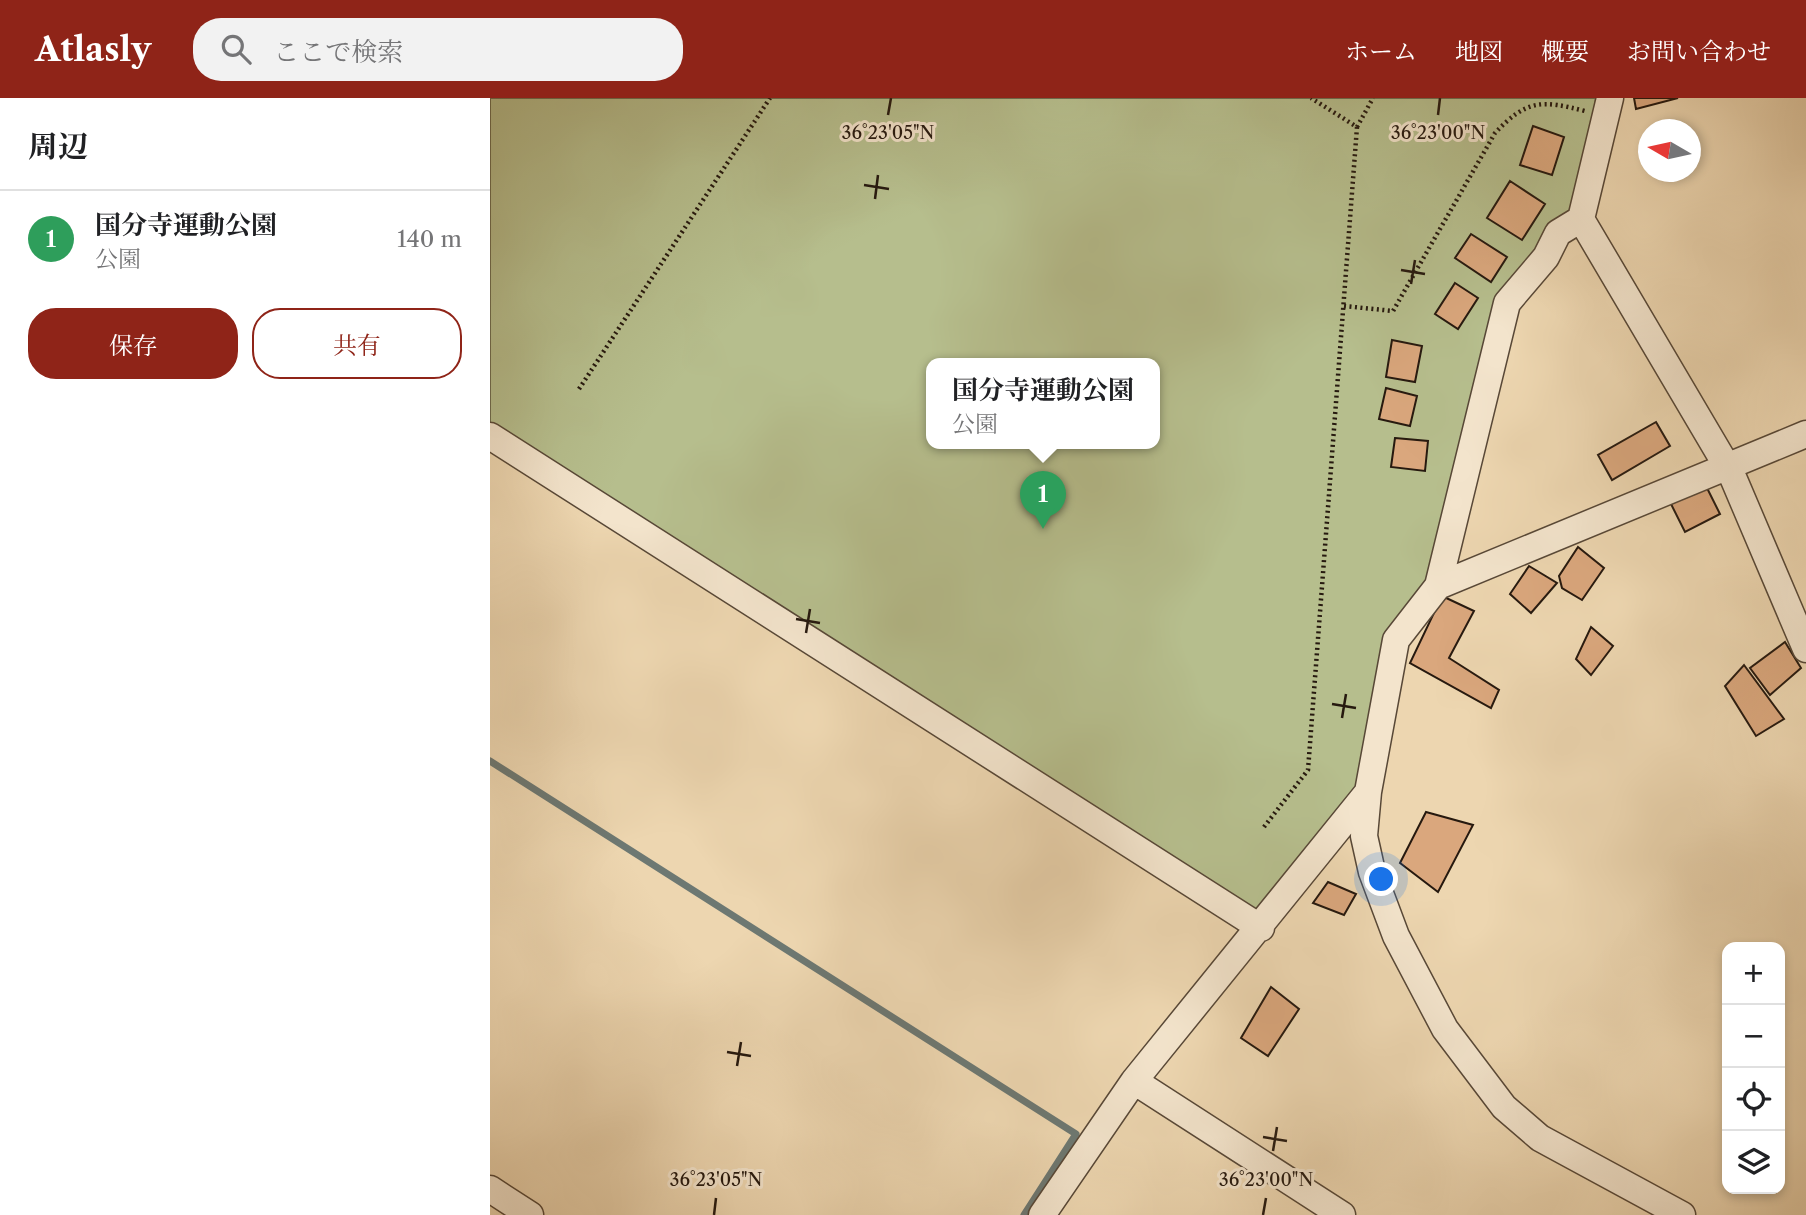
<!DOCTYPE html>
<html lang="ja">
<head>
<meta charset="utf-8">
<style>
	:root { --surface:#fff; --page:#f2f2f2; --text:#202124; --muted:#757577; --line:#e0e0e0; --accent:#8f2418 }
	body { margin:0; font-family:"Libre Caslon Text","Noto Serif JP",serif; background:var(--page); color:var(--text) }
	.controls { position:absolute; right:21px; bottom:21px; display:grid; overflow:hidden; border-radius:14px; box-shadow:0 4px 10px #0003 }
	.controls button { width:63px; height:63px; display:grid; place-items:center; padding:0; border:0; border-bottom:2px solid var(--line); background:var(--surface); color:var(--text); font:35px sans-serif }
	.compass { position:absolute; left:1148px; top:21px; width:63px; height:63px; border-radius:50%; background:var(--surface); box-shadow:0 4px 10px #0003; rotate:279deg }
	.you { position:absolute; left:892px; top:782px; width:24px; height:24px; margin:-18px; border:5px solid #fff; border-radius:50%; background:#1a73e8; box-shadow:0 0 0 10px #1a73e833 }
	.badge { display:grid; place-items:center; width:46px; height:46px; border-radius:50%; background:var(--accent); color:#fff; font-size:23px; font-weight:700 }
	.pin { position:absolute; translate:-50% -58px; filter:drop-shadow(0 2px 4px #0008) }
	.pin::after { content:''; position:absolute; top:37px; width:24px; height:21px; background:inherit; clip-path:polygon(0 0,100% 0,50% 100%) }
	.popup { position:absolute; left:436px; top:260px; width:234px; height:91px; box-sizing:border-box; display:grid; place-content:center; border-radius:14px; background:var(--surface); filter:drop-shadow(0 2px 5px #0005); font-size:23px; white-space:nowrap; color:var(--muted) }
	.popup b { font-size:26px; color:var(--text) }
	.popup::after { content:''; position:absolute; left:50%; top:100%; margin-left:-14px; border:14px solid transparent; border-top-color:var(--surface) }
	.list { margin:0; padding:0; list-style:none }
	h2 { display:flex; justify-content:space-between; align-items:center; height:91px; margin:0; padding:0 28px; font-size:30px }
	h2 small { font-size:23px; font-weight:400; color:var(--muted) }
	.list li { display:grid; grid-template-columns:46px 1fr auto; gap:21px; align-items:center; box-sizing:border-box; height:98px; padding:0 28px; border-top:2px solid var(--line) }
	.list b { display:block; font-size:26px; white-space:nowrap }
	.list p { margin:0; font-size:23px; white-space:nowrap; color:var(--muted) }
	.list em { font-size:23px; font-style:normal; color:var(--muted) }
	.actions { display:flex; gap:14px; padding:21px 28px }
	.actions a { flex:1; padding:16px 0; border:2px solid var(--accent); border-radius:28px; text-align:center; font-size:24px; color:var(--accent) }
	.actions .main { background:var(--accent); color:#fff }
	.icon { flex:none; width:38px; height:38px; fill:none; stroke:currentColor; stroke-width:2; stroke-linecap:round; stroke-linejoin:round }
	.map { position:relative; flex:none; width:1316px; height:1117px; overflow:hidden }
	header { display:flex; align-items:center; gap:42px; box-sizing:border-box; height:98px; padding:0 35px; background:var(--accent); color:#fff }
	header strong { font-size:33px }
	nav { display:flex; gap:38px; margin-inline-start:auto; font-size:24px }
	.search { width:490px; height:63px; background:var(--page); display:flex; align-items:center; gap:18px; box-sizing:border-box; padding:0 24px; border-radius:28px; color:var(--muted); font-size:26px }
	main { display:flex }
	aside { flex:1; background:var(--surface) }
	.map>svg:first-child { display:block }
	.green { fill:#b6be8d; stroke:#6e6c4e; stroke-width:2; fill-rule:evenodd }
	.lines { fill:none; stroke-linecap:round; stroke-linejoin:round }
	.stream { stroke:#6d7872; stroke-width:7 }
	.building { fill:#daa77d; stroke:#26190f; stroke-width:2 }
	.minor-casing { stroke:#584837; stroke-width:29 }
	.path { stroke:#26190f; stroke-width:4.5; stroke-dasharray:2 3.5; stroke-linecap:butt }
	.minor { stroke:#f3e4cc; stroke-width:26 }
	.ticks { fill:none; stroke:#26190f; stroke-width:2.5 }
	.ticks-label { font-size:18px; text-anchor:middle; fill:#26190f; stroke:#f3e4cc; stroke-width:6; stroke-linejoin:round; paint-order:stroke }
</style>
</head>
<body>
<header>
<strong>Atlasly</strong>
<div class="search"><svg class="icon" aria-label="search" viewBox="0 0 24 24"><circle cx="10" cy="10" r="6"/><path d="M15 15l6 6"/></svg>ここで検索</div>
<nav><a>ホーム</a><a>地図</a><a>概要</a><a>お問い合わせ</a></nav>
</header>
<main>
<aside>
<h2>周辺<small></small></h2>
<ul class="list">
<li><span class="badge" style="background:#2e9e5b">1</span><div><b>国分寺運動公園</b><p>公園</p></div><em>140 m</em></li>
</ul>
<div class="actions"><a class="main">保存</a><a>共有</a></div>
</aside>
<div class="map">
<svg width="1316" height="1117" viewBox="0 0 1316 1117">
	<rect width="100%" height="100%" fill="#edd6b0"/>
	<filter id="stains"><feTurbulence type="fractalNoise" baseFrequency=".00286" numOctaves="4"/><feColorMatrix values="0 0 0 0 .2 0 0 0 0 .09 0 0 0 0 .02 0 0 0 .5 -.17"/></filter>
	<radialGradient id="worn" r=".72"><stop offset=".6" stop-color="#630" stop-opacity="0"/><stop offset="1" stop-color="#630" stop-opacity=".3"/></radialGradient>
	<path class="green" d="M0 0H1106L1091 121 1017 205 948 488 906 542 878 694 771 830 0 338ZM441 265H665V345H441Z"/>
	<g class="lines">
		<path class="stream" d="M0 663 586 1036 534 1117"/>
	</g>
	<path class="building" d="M1144 0H1188L1146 11Z
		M1043 28 1074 39 1062 77 1030 67Z
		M1020 83 1055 106 1032 142 997 120Z
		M981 136 1017 159 1001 184 965 160Z
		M965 185 988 200 968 231 945 216Z
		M902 242 932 248 925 284 896 279Z
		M896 290 927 298 920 328 889 321Z
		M1166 324 1180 348 1122 382 1108 357Z
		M905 340 938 343 935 373 901 369Z
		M1216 388 1230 416 1195 434 1181 406Z
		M1088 449 1114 470 1092 502 1072 490 1069 478Z
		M1039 468 1067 485 1041 515 1020 496Z
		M952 498 984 513 959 560 1009 592 1001 610 920 565Z
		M1101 529 1123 548 1101 577 1086 561Z
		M1295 544 1311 570 1280 597 1260 570Z
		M1254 567 1294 621 1266 638 1235 588Z
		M936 714 983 727 948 794 910 765Z
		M838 784 866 796 854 817 823 805Z
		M781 889 809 911 778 958 751 940Z"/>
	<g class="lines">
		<g class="minor-casing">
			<path id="minor" d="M1120 0 1091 121 1068 135 1056 159 1017 205 948 488 906 542 878 694 874 738 882 774 906 838 955 931 1014 1009 1050 1040 1192 1117
				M1091 121 1242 377 1316 551
				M0 338 771 830
				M948 488 1316 336
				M644 983 852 1117
				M0 1091 40 1117
				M552 1117 644 983 878 694"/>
		</g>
		<path class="path" d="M867 29 883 0
			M854 208 903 213 1005 35C1037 1 1052 2 1095 13
			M89 291 280 0
			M774 729 818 672 867 29 821 0"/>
		<use href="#minor" class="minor"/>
	</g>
	<path class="ticks" d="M398 17 401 0M948 17 950 0M374 87 399 91M385 101 388 77M911 172 935 176M921 186 925 162M306 521 330 525M316 535 320 511M842 606 866 610M852 620 856 596M237 954 261 958M247 968 251 944M773 1039 797 1043M783 1053 787 1029M224 1117 226 1100M773 1117 776 1100"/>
	<g class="ticks-label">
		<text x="398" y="41">36°23'05"N</text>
		<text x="948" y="41">36°23'00"N</text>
		<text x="226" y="1088">36°23'05"N</text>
		<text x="776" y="1088">36°23'00"N</text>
	</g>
	<rect width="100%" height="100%" filter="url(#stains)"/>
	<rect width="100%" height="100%" fill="url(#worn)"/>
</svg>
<div class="controls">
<button>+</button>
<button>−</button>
<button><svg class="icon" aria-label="locate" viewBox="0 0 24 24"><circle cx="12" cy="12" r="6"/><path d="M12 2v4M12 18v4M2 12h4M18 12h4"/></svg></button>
<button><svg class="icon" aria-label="layers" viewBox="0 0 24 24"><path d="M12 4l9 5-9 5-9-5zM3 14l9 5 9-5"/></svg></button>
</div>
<svg class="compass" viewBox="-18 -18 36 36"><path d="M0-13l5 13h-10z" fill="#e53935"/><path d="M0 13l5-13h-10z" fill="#757577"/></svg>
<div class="you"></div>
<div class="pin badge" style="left:553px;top:431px;background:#2e9e5b">1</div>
<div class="popup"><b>国分寺運動公園</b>公園</div>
</div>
</main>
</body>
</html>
